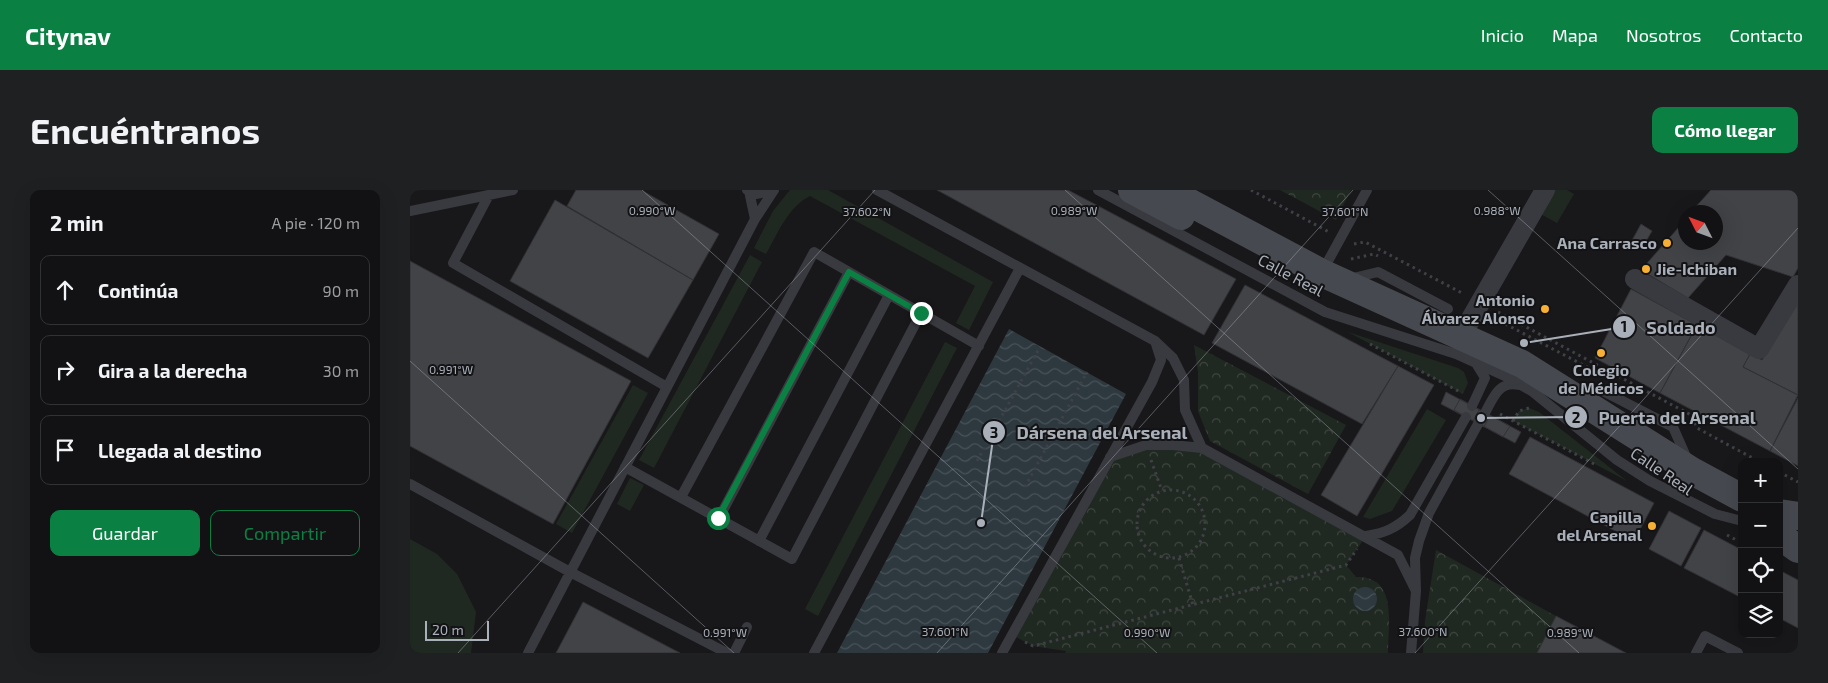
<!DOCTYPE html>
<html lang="es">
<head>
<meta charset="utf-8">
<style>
	:root { --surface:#121214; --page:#1f2022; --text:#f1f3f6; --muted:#9c9ea0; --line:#313234; --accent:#0b8043 }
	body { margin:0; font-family:"Exo 2",sans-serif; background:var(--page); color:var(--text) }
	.controls { position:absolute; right:15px; bottom:15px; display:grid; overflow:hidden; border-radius:10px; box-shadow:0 5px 20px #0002 }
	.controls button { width:45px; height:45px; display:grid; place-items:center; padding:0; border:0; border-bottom:1px solid var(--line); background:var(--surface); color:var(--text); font:25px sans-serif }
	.compass { position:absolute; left:1268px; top:15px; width:45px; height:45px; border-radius:50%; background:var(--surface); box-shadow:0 5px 20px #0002; rotate:312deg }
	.scale { position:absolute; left:15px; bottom:12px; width:64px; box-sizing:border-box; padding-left:5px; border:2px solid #aab0ba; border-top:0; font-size:14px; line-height:18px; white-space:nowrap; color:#aab0ba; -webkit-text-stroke:4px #131315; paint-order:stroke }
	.stop { position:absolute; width:15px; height:15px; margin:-11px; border:4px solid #0b8043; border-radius:50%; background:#fff }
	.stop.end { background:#0b8043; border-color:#fff; box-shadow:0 1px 5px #0008 }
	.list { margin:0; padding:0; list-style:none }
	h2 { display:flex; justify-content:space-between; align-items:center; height:65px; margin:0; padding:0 20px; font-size:21px }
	h2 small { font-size:16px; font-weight:400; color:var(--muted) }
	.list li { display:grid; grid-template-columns:32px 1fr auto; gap:15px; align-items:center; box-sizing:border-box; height:70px; margin:0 10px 10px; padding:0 10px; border:1px solid var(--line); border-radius:10px }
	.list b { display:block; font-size:19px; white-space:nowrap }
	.list em { font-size:16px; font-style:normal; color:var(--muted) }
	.actions { display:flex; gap:10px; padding:15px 20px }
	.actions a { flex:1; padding:11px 0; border:1px solid var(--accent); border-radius:10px; text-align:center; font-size:18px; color:var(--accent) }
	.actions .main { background:var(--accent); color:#fff }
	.icon { flex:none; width:28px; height:28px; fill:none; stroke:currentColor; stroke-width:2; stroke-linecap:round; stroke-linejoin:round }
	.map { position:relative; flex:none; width:1388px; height:463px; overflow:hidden; border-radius:10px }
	header { display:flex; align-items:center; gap:30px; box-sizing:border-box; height:70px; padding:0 25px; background:var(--accent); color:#fff }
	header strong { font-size:24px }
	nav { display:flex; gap:28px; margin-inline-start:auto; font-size:18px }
	.intro { display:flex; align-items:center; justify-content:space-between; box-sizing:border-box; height:120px; padding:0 30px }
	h1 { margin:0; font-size:35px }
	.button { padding:12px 22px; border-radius:10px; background:var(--accent); color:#fff; font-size:18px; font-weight:700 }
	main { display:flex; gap:30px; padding:0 30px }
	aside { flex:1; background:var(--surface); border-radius:10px; box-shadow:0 5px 20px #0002 }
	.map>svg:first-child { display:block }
	.park { fill:url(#park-crowns) }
	.garden { fill:#202921 }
	.water { fill:url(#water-waves) }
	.building { fill:#424347; stroke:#323236 }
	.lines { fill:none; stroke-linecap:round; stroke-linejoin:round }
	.path { stroke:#3f4147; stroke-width:3; stroke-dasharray:2.5 4; stroke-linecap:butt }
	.lane { stroke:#393a40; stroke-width:10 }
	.street { stroke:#393a40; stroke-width:20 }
	.secondary { stroke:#474950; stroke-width:28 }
	.route { stroke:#0b8043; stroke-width:6 }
	.ticks { fill:none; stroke:#aab0ba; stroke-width:1; stroke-opacity:0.45 }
	.poi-dot { fill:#f7b033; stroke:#131315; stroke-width:2 }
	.labels { text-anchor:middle; stroke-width:4; stroke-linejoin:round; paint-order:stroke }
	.poi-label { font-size:16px; font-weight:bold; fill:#aab0ba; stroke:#131315; text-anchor:end }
	.street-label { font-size:16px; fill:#aab0ba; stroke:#131315 }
	.ticks-label { font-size:12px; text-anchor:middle; fill:#aab0ba; stroke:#131315; stroke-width:4; stroke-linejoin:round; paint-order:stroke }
	.leader { fill:none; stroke:#aab0ba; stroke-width:2 }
	.callout-dot { fill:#aab0ba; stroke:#131315; stroke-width:2 }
	.mark-label { font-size:15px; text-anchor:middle; font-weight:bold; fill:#111 }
	.callout-label { font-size:18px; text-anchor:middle; font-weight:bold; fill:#aab0ba; stroke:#131315; stroke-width:4; stroke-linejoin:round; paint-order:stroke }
</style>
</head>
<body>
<header>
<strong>Citynav</strong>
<nav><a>Inicio</a><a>Mapa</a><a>Nosotros</a><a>Contacto</a></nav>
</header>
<div class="intro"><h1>Encuéntranos</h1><a class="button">Cómo llegar</a></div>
<main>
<aside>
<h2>2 min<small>A pie · 120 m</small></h2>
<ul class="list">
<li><svg class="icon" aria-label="ahead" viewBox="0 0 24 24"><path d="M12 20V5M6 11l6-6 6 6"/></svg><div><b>Continúa</b></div><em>90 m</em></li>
<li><svg class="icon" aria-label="right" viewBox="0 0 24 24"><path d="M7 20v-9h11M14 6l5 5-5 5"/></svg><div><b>Gira a la derecha</b></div><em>30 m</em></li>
<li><svg class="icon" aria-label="arrive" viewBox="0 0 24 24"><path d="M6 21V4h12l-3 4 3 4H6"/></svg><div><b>Llegada al destino</b></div></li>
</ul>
<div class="actions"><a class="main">Guardar</a><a>Compartir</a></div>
</aside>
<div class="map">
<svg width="1388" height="463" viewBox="0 0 1388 463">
	<defs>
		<pattern id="park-crowns" width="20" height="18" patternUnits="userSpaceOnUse" patternTransform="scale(1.25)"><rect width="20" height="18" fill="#202921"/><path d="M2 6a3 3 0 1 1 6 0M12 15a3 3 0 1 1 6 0" fill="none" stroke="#3e463f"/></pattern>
		<pattern id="water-waves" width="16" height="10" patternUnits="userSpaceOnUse" patternTransform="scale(1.25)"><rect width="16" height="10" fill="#2d383f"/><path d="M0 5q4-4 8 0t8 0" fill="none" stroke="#495259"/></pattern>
	</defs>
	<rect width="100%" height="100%" fill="#18181a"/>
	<path class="park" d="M870 0H941L926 30Z
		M784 155 936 235 898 304 800 251 788 221V182Z
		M736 255 792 258 956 346 936 375 946 387C988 386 978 433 978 463H655L656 461 623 456 602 445 700 267Z
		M1026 360 1146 426 1127 463H1013L1015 431Z"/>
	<path class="garden" d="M380 0H418L583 92 559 140 546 133 565 96 400 6C378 17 368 43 356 64L344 58 363 21Z
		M1140 0H1157L1164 4 1147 33 1127 22Z
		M340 65 352 72 244 278 229 270Z
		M938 142 1048 178 1054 182 1058 193 1053 204Z
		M535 152 547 158 408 426 395 419Z
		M223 195 238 203 162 343 146 334Z
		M1119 218 1129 222 1217 291 1103 231 1109 221Z
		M1017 219 1036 230 982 321 960 329 953 327Z
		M220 288 234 295 220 321 207 314Z
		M0 349 27 364 47 384 66 422 61 463H0Z"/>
	<path class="water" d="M599 139 716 204 578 463H427Z
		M943 409a12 12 0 1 1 24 0a12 12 0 1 1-24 0Z"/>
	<path class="building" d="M166 0H231L309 44 283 90 157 16Z
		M527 0H658L826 89 794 145Z
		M1301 0H1388V78L1383 87 1316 65 1278 108 1231 80 1276 29V52H1306V22H1281Z
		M145 10 283 90 238 168 100 91Z
		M1231 34 1242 41 1231 60 1220 54Z
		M0 71 221 191 143 334 0 256Z
		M835 95 988 176 952 234 802 153Z
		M1221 99 1287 135 1250 203 1185 168Z
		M1388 110V205L1333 177 1340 164 1352 170Z
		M1287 135 1340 164 1333 177 1388 205 1360 261 1250 203Z
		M988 176 1024 195 947 326 911 305Z
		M1036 202 1111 242 1105 253 1031 214Z
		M1388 208V276L1360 261Z
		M1050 209 1100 236 1093 247 1044 220Z
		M1069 220 1080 225 1074 237 1063 231Z
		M1120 247 1244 313 1224 351 1099 284Z
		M1259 321 1291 338 1271 376 1239 359Z
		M1294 340 1332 360V408L1274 378Z
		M1369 380 1388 390V438L1369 428Z
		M173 412 270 463H146Z
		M1146 426 1216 463H1127Z"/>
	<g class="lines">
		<path class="path" d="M841 0 919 42
			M944 54 955 52 1052 103
			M941 69 964 64 968 66
			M1088 122 1281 225 1287 238 1350 272
			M1084 128 1194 186
			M960 154 1052 203
			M1090 224 1186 275
			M1103 231 1109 221 1119 218
			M741 270 752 301
			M567 271 630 157
			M1369 282 1388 292
			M615 297 677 182
			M727 334a34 34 0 1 1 68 0a34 34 0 1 1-68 0Z
			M1317 345 1332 353
			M769 368 783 415
			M615 452 623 456 936 375 947 359"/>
		<path class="lane" d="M337 0 347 4 364 0
			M467 0 745 151 763 168 774 190 775 220 792 258
			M688 0 915 122 1046 164 1099 188 1123 202 1207 270 1240 291 1305 324 1332 331
			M339 1 345 29 364 0
			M79 5 43 73 257 197
			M0 21 103 0
			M912 82 957 0
			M939 89 968 82 1038 119
			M1193 201 1263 237 1278 271
			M1062 216 1075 188 1067 175
			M1075 223C1083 208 1089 190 1109 195
			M700 267 736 255H763L792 258 988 365 1006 401
			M215 277 382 369 511 123
			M0 294 160 382 317 463
			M271 307 404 62 569 156
			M309 328 439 82
			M956 346C975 343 986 338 1000 325L1056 227
			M349 351 479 105
			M118 463 345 29
			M324 463 337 437
			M404 463 610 78
			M592 463 742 192 751 170 746 154
			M1001 463 1006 401 1005 368 1009 351 1019 323 1068 234
			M1286 463 1295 446 1328 463"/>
		<path class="street" d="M1225 89 1349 159 1388 95
			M1051 146 1135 0"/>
		<path class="secondary" d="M722 0 771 26
			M756 0 912 83 1112 174 1282 281 1332 308
			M1369 323 1388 326
			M1369 345 1388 359"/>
	</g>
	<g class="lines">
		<path class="route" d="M308 328 439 82 511 123"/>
	</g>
	<path class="ticks" d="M232 0 747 463M655 0 1169 463M1078 0 1388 279M0 171 324 463M48 463 465 0M527 463 943 0M1005 463 1388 38"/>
	<g class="poi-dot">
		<circle cx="1257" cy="53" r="5"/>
		<circle cx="1236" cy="79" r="5"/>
		<circle cx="1135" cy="119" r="5"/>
		<circle cx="1191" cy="163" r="5"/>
		<circle cx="1242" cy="336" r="5"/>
	</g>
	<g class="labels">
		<g class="poi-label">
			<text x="1247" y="59">Ana Carrasco</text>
			<text x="1246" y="85" text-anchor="start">Jie-Ichiban</text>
			<text x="1125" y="116">Antonio<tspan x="1125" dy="18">Álvarez Alonso</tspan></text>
			<text x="1191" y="186" text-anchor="middle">Colegio<tspan x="1191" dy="18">de Médicos</tspan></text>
			<text x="1232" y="333">Capilla<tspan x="1232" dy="18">del Arsenal</tspan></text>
		</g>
		<g class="street-label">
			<text transform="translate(881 85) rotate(28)" y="6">Calle Real</text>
			<text transform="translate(1252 281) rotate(34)" y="6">Calle Real</text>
		</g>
	</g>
	<g class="ticks-label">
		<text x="242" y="25">0.990°W</text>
		<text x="664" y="25">0.989°W</text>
		<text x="1087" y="25">0.988°W</text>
		<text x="457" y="26">37.602°N</text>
		<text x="935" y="26">37.601°N</text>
		<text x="41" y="184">0.991°W</text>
		<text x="535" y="446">37.601°N</text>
		<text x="1013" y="446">37.600°N</text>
		<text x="315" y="447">0.991°W</text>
		<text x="737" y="447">0.990°W</text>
		<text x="1160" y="447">0.989°W</text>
	</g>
	<path class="leader" d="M1114 153L1214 137M1071 228L1166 227M571 333L584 242"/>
	<g class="callout-dot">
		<circle cx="1114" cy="153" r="5"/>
		<circle cx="1071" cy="228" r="5"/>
		<circle cx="571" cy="333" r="5"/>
		<circle cx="1214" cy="137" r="12"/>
		<circle cx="1166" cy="227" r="12"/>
		<circle cx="584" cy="242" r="12"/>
	</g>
	<g class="mark-label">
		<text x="1214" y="142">1</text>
		<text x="1166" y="233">2</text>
		<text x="584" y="248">3</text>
	</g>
	<g class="callout-label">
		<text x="1271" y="144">Soldado</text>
		<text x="1267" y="234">Puerta del Arsenal</text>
		<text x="692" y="249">Dársena del Arsenal</text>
	</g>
</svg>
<div class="controls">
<button>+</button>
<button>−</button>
<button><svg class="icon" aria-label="locate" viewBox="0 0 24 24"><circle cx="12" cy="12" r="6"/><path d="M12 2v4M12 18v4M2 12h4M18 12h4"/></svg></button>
<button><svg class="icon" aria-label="layers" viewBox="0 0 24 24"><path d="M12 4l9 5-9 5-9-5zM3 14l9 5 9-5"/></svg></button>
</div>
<svg class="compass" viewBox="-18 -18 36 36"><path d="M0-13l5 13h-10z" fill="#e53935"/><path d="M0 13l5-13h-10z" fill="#9c9ea0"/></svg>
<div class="scale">20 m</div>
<div class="stop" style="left:308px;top:328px"></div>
<div class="stop end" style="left:511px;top:123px"></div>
</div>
</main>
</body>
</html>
